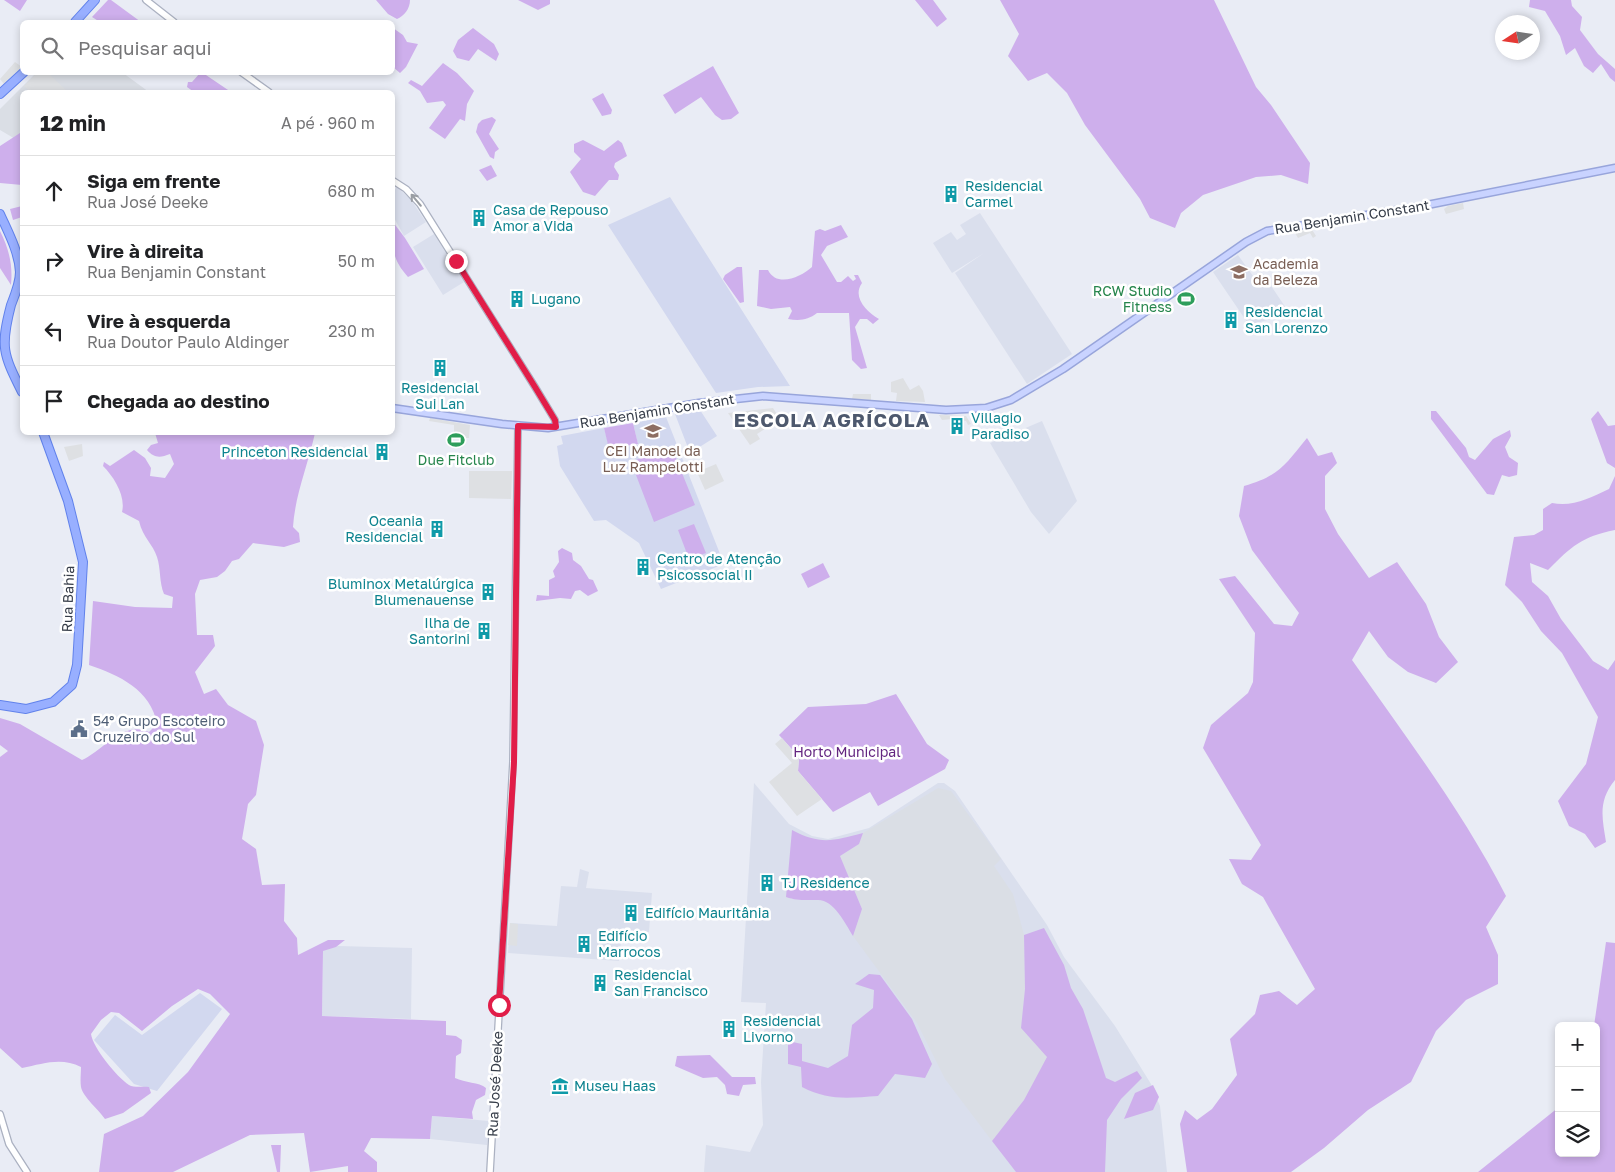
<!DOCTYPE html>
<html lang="pt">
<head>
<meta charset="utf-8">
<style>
	:root { --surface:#fff; --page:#f6f6f6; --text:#202124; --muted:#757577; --line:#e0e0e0 }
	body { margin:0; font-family:"Golos Text",sans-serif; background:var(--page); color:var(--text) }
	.controls { position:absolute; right:15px; bottom:15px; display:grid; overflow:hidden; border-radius:8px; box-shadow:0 2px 8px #0003 }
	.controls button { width:45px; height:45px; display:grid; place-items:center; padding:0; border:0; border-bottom:1px solid var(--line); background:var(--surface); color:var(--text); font:25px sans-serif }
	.compass { position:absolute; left:1495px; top:15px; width:45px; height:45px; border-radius:50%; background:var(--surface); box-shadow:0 2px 8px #0003; rotate:258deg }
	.stop { position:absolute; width:15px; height:15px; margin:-11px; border:4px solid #e11d48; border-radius:50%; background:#fff }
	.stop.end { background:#e11d48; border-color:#fff; box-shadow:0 1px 5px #0008 }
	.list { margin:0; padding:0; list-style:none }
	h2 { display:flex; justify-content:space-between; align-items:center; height:65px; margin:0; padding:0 20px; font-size:21px }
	h2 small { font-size:16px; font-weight:400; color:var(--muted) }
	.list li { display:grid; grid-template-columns:32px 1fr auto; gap:15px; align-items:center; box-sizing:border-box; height:70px; padding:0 20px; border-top:1px solid var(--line) }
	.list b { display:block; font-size:19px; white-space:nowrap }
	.list p { margin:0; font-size:16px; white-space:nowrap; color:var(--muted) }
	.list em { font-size:16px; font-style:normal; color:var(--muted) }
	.icon { flex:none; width:28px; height:28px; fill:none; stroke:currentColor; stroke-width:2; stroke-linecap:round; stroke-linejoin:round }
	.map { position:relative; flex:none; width:1615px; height:1172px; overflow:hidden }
	.search { position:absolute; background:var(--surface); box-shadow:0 2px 8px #0003; left:20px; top:20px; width:375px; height:55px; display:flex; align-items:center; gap:12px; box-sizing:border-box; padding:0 18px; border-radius:8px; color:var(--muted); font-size:19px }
	.panel { position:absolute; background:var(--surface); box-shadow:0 2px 8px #0003; left:20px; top:90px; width:375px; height:345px; border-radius:8px }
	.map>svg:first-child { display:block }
	.residential { fill:#dadfed }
	.industrial { fill:#dadee5 }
	.education { fill:#d2d8ef }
	.green { fill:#ceafec }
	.parking { fill:#dee0e3 }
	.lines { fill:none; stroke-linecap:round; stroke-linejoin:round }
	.tertiary-casing { stroke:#abb1c1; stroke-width:8 }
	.secondary-casing { stroke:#98a5db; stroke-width:9 }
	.primary-casing { stroke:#6182eb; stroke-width:10 }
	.tertiary { stroke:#fff; stroke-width:5.5 }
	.secondary { stroke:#c9d3ff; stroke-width:6 }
	.primary { stroke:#98afff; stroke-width:8 }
	.oneway { stroke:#9a9ea4 }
	.route { stroke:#e11d48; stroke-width:6 }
	.labels { text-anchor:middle; stroke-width:5; stroke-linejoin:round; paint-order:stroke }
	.culture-label { font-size:14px; fill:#0d838f; stroke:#fff; text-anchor:start }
	.street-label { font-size:14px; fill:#363d49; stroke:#fff }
	.education-label { font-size:14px; fill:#785e54; stroke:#fff; text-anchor:start }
	.leisure-label { font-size:14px; fill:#27864d; stroke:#fff; text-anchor:end }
	.service-label { font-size:14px; fill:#4e5e75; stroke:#fff; text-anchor:start }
	.park-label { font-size:14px; fill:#632580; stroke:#fff }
	.district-label { font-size:19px; font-weight:bold; letter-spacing:1px; fill:#4d586d; stroke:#fff }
</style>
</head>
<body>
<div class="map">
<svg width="1615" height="1172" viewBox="0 0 1615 1172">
	<rect width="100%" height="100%" fill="#e9ecf5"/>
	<path class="residential" d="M397 187 411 200 426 222 404 236 393 216V192Z
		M980 213 1072 354 1027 384 955 273 984 253 952 273 933 243 951 232 957 240 966 234 960 225Z
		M434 234 464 282 443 295 413 247Z
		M1238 255 1253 276 1261 271 1290 314 1249 325 1213 272Z
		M1042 421 1077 501 1049 534 1031 512 990 443Z
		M754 783 789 824 812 836 828 839 869 828 938 783H944L955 791 1047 925 1064 957 1115 1026 1151 1084 1160 1106 1167 1172H704L706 1145 750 1152 763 1125 761 1082 766 1003 741 1002Z
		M580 869 589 872 586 888 652 893 649 932 622 931 619 961 508 953 510 923 557 926 561 886 577 887Z
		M338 946 412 948 411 1019 322 1016 323 950Z
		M432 1116 489 1121 487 1145 430 1139Z"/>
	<path class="industrial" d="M36 73H123L149 92H22V143L0 130V109Z
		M938 788 951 791 1001 859 994 866 1013 894 1024 935 1025 989 1021 1028 1048 1056 1024 1100 992 1141 945 1079 917 1023 853 936 862 909 840 856 859 844 863 833Z"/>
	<path class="education" d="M670 197 790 386 758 387 716 393 608 225Z
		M700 410 717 436 690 453 675 414Z
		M666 417 724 564 661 589 639 543 606 520 594 521 560 466 557 446 563 444 561 436 604 428 610 449 638 445 633 423Z
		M200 993 222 1009 157 1091 134 1084 94 1040 115 1015 142 1035Z"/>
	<path class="green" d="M4 0H27L20 11Z
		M108 0H111L141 22H100L92 17Z
		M376 0H410C410 9 404 16 397 19L388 14Z
		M518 0H550V4L538 10Z
		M915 0H933L947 19 937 27Z
		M1000 0H1214L1256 87 1271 105 1310 163 1308 184 1281 175 1256 177 1203 195 1181 213 1175 228 1150 218 1140 199 1085 125 1067 93 1047 73 1028 81 1008 56 1019 34Z
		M1530 0H1571L1572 6 1582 17 1580 30 1598 54 1615 69V82L1610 78 1601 64 1593 73 1584 66 1575 48 1566 55 1560 36 1545 11 1529 7Z
		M393 28 403 35 407 42 418 44 406 67 400 73 393 67Z
		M473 28 494 44 499 54 496 61 478 49 469 61 457 58 453 51 458 40Z
		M443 63 457 73 474 91 467 104 465 121 460 119 445 139 429 128 446 105 443 101 427 103 420 91 408 83 411 80 422 86Z
		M713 66 739 113 731 119 722 120 715 115 701 97 675 114 663 95Z
		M200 73H203L231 92H194L187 87 188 82H192Z
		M603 93 612 110 611 114 602 116 592 99Z
		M492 117 496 120 489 134 499 149 495 152 494 159 490 157 476 132 478 124 482 120Z
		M20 133 22 135V185L0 183V146Z
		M583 140 604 151 618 140 622 143 627 156 615 163 614 167 619 175 618 180H609L595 196 583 192 570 172 581 159 574 152V144Z
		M491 165 497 176 487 181 479 170Z
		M22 206V217L13 220 10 209Z
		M393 222 405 238 424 269 408 277C391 258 392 246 393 222Z
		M841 225 848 237 827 246 821 255 837 282H841L848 276 853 281 856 279 854 275H858L862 283C852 297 866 311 879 319L873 324 867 319H860L855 327 867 368 861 369 852 360 849 313H817C808 320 800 321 788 319L792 311 790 307 771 309 757 306 759 270H768C777 288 801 277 812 267L815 231 820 229 825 231Z
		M0 231C9 249 13 265 11 285L0 268Z
		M737 267H742L744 302 740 303 723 279 725 275Z
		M1431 411H1436L1466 448 1469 457 1475 460 1493 439 1510 430 1511 436 1505 447 1509 457 1518 463 1517 475 1509 477 1502 475 1494 495 1487 494 1431 419Z
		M1598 411 1608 426 1615 425V468L1607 463 1591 419Z
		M633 423 638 444 609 449 604 428Z
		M155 433H315C308 465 295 495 293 527L299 533 300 542 284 547 253 543 239 559 232 561 225 571 217 577 200 580 195 594 197 635H213L215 646 195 672 204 694 216 689 228 705 256 721 264 745 256 795 248 804 242 839 256 849 262 885 285 884 284 921 297 938 298 955 328 940H345L336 947 323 951 322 1016 446 1021V1035L456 1036 462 1040 461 1053 456 1056 455 1078C465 1083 479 1082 486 1088L485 1095 476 1100 472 1112 473 1119 432 1116 430 1139 371 1138 364 1151 377 1162V1172H348V1166L310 1172 304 1133 250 1135 173 1172H99L104 1134 143 1116 188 1072 230 1014 210 994 198 989 172 1006 142 1031 119 1013 111 1012 101 1020 91 1034C93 1048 117 1077 129 1085 134 1088 143 1086 149 1087L151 1093 123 1113 105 1119C99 1110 83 1097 81 1087 80 1081 81 1073 81 1067 61 1057 43 1064 22 1068L0 1048V757L8 751 0 745V718L20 724 82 760C103 751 123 720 149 732L157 724C151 690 119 675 89 665L93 601 135 607 172 608 173 597 164 594C159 582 161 569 157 557 153 544 143 538 139 521L122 512C126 496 114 477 103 466L104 462 110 466 134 450 145 458 151 468 150 476 165 478 174 464 170 454C160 458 154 458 147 450L151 445 158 443Z
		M1307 438 1318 456 1332 452 1337 463 1325 476V509L1338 534 1369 578 1397 562 1426 604 1439 637 1458 662 1436 683 1408 672 1388 657 1369 631 1352 660C1406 737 1463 812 1506 896L1486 927 1498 955V984L1466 1000 1436 1031 1411 1082 1368 1110 1324 1148 1291 1172H1187L1180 1124 1185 1110 1197 1120 1212 1109 1237 1075 1230 1039 1255 1014 1260 995 1279 991 1297 1005 1315 989 1263 897 1242 884 1229 859 1251 860 1261 845 1203 748 1211 725 1248 693 1253 682 1255 633 1219 579 1235 576 1274 624 1292 626 1299 613 1252 550 1239 516 1244 486C1279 476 1285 465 1307 438Z
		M671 446 695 505 654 522 631 462Z
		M1615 476V530C1581 537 1572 546 1548 570L1530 563 1532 582 1548 596 1561 619 1593 661 1608 670 1615 660V780C1598 801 1602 817 1606 842L1595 848 1585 834 1569 826 1558 801 1586 764 1598 717 1562 653 1541 631 1522 602 1505 585 1514 537 1534 535 1543 530V509L1552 503C1573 507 1590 498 1609 489Z
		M694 524 706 553 689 559 678 530Z
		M562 548 572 553 573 560 581 566 589 579 593 580 598 591 588 596 580 590 575 591 571 599 560 598 536 601 537 595 549 596V580L555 577 553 571 559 562 558 551Z
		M823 563 830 577 808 588 801 574Z
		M896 694 927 744 949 760 945 769 878 806 870 792 833 812 798 771 799 757 779 735 808 707 866 704Z
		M792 830C820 845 833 841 863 833L859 844 840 856 862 909 853 936C845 923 834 900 818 900 805 900 798 901 786 897Z
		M1044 928 1064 965 1071 988 1083 1009 1106 1078 1115 1082 1137 1071 1142 1078 1121 1099 1107 1120 1105 1172H1016L992 1141 1024 1100 1047 1057 1021 1028 1025 989 1024 935Z
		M1606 942 1615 943V1172H1478L1559 1107V1153H1596V1026H1594Z
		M869 974 880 975 912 1019 932 1064 925 1078 895 1074 878 1096C848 1098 829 1101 802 1087L801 1067 788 1064V1041L802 1044V1061L828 1068 848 1056 852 1025 873 1008 874 990 855 984Z
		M710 1055 732 1077H755L756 1084 743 1085 739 1096 727 1094 725 1085 717 1077 703 1078 675 1066 677 1056Z
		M1153 1085 1159 1097 1153 1110 1124 1119 1135 1093Z
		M271 1145H281L280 1172H277Z"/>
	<path class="parking" d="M15 62 22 67 4 84 0 79Z
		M37 73H48L66 90 64 92H31L24 86Z
		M1463 203 1464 209 1446 214 1444 209 1448 206Z
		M1311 228 1316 236 1313 238 1310 233 1298 238 1294 231Z
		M903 378 910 390 919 385 923 391 925 402 896 401 897 393 891 392V382Z
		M853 394H871V400L852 399Z
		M773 408 780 419 757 434 760 439 750 445 728 413Z
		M939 415 966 416 971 424 968 425 966 421 953 419 942 420Z
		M430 418 470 425 469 438H454V425L429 421Z
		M82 444 83 456 69 461 64 447Z
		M716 464 724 481 705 490 697 472Z
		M469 471H512L511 499 469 498Z
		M782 738 799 758 798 771 822 799 797 816 769 782 792 763 775 744Z
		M510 923 518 924 517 946 508 945Z"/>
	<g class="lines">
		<g class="tertiary-casing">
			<path id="tertiary" d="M146 0 174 22
				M241 72 269 92
				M392 180 406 189 420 204 535 387 555 420 556 427
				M0 1114 9 1144 27 1172
				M490 1172 513 762 518 425"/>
		</g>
		<g class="secondary-casing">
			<path id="secondary" d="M392 408 502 424 548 428 699 403 763 396 946 410 986 408 1011 400 1063 369 1246 242 1267 231 1422 206 1615 168"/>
		</g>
		<g class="primary-casing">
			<path id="primary" d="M75 22 95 0
				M0 94 24 72
				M0 214C8 232 19 252 20 272 20 283 15 295 11 305 0 347 3 354 22 392
				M0 705 26 709 53 702 72 685 77 665 83 562 68 501 43 432"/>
		</g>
		<use href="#tertiary" class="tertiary"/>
		<use href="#secondary" class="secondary"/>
		<use href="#primary" class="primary"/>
	</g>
	<defs><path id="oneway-shaft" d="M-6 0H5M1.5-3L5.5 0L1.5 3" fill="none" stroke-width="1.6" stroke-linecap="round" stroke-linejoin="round" transform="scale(1.25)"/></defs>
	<use class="oneway" href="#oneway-shaft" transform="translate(416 200) rotate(-130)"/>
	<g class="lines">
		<path class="route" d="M456 261 535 387 555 420 556 427 518 426 514 762 499 1005"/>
	</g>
	<defs>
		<g id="building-bare" transform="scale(1.35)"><path d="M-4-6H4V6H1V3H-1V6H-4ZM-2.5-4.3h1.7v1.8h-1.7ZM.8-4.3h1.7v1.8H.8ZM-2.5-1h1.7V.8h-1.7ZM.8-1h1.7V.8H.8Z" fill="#0f9aa8" stroke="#fff" stroke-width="2.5" paint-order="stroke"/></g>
		<g id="university-bare" transform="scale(1.35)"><path d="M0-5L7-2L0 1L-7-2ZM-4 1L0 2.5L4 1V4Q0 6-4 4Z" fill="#8d6e63" stroke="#fff" stroke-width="2.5" paint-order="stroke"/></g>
		<g id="stadium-bare" transform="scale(1.35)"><path d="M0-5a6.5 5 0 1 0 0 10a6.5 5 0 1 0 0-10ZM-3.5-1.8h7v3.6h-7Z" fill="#2e9e5b" stroke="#fff" stroke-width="2.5" paint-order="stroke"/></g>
		<g id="school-bare" transform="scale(1.35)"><path d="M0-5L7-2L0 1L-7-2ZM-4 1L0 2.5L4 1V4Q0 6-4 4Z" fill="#8d6e63" stroke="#fff" stroke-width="2.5" paint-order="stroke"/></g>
		<g id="civic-bare" transform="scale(1.35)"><path d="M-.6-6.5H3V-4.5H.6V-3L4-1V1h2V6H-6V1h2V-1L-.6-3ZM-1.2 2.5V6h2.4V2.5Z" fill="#5c6f8a" stroke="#fff" stroke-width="2.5" paint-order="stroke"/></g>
		<g id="museum-bare" transform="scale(1.35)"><path d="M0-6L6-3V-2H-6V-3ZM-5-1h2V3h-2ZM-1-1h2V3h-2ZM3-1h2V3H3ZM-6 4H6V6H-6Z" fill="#0f9aa8" stroke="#fff" stroke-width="2.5" paint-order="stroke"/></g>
	</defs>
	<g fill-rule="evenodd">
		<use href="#building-bare" x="951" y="194"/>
		<use href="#building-bare" x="479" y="218"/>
		<use href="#university-bare" x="1239" y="272"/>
		<use href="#building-bare" x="517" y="299"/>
		<use href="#stadium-bare" x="1186" y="299"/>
		<use href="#building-bare" x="1231" y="320"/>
		<use href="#building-bare" x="440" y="368"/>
		<use href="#building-bare" x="957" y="426"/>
		<use href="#school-bare" x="653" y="431"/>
		<use href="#stadium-bare" x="456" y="440"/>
		<use href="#building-bare" x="382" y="452"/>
		<use href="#building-bare" x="437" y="529"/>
		<use href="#building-bare" x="643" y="567"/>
		<use href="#building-bare" x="488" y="592"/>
		<use href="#building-bare" x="484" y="631"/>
		<use href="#civic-bare" x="79" y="729"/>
		<use href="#building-bare" x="767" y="883"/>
		<use href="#building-bare" x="631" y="913"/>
		<use href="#building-bare" x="584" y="944"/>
		<use href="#building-bare" x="600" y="983"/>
		<use href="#building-bare" x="729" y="1029"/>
		<use href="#museum-bare" x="560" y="1086"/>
	</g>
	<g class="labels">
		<g class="culture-label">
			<text x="965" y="191">Residencial<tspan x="965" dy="16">Carmel</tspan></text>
			<text x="493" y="215">Casa de Repouso<tspan x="493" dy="16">Amor a Vida</tspan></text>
			<text x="531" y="304">Lugano</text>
			<text x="1245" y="317">Residencial<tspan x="1245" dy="16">San Lorenzo</tspan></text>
			<text x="440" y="393" text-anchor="middle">Residencial<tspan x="440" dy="16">Sui Lan</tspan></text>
			<text x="971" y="423">Villagio<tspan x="971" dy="16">Paradiso</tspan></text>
			<text x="368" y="457" text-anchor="end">Princeton Residencial</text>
			<text x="423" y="526" text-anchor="end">Oceania<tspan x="423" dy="16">Residencial</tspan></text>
			<text x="657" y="564">Centro de Atenção<tspan x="657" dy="16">Psicossocial II</tspan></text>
			<text x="474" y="589" text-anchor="end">Bluminox Metalúrgica<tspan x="474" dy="16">Blumenauense</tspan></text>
			<text x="470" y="628" text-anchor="end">Ilha de<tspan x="470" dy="16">Santorini</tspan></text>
			<text x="781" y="888">TJ Residence</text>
			<text x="645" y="918">Edifício Mauritânia</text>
			<text x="598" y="941">Edifício<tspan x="598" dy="16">Marrocos</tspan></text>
			<text x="614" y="980">Residencial<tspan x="614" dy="16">San Francisco</tspan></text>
			<text x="743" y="1026">Residencial<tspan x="743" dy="16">Livorno</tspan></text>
			<text x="574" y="1091">Museu Haas</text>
		</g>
		<g class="street-label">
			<text transform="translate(1352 217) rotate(-9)" y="5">Rua Benjamin Constant</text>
			<text transform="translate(657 411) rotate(-9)" y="5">Rua Benjamin Constant</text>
			<text transform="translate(68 599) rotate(-88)" y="5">Rua Bahia</text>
			<text transform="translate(495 1084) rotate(-87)" y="5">Rua José Deeke</text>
		</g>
		<g class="education-label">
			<text x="1253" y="269">Academia<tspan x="1253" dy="16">da Beleza</tspan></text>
			<text x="653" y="456" text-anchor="middle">CEI Manoel da<tspan x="653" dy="16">Luz Rampelotti</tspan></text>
		</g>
		<g class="leisure-label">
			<text x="1172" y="296">RCW Studio<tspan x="1172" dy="16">Fitness</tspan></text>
			<text x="456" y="465" text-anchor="middle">Due Fitclub</text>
		</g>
		<g class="service-label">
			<text x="93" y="726">54° Grupo Escoteiro<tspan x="93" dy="16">Cruzeiro do Sul</tspan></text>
		</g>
		<g class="park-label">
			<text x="847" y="757">Horto Municipal</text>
		</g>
		<g class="district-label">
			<text x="832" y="427">ESCOLA AGRÍCOLA</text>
		</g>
	</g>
</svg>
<div class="controls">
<button>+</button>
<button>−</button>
<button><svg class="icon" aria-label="layers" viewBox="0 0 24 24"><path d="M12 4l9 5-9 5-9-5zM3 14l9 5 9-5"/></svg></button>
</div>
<svg class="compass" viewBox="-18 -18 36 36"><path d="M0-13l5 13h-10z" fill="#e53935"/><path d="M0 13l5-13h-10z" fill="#757577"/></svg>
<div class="stop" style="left:499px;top:1005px"></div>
<div class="stop end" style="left:456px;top:261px"></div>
<div class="search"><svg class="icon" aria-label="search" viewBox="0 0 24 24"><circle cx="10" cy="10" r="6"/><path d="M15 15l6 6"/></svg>Pesquisar aqui</div>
<section class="panel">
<h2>12 min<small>A pé · 960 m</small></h2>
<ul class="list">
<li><svg class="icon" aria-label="ahead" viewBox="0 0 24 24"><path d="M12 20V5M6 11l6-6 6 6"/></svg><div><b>Siga em frente</b><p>Rua José Deeke</p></div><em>680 m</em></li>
<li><svg class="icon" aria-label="right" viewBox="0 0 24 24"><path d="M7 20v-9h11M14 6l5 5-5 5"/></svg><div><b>Vire à direita</b><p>Rua Benjamin Constant</p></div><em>50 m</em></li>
<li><svg class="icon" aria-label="left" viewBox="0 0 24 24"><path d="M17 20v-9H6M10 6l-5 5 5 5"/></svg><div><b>Vire à esquerda</b><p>Rua Doutor Paulo Aldinger</p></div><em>230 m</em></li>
<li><svg class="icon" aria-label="arrive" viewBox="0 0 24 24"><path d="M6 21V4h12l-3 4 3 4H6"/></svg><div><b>Chegada ao destino</b></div></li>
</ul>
</section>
</div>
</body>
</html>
